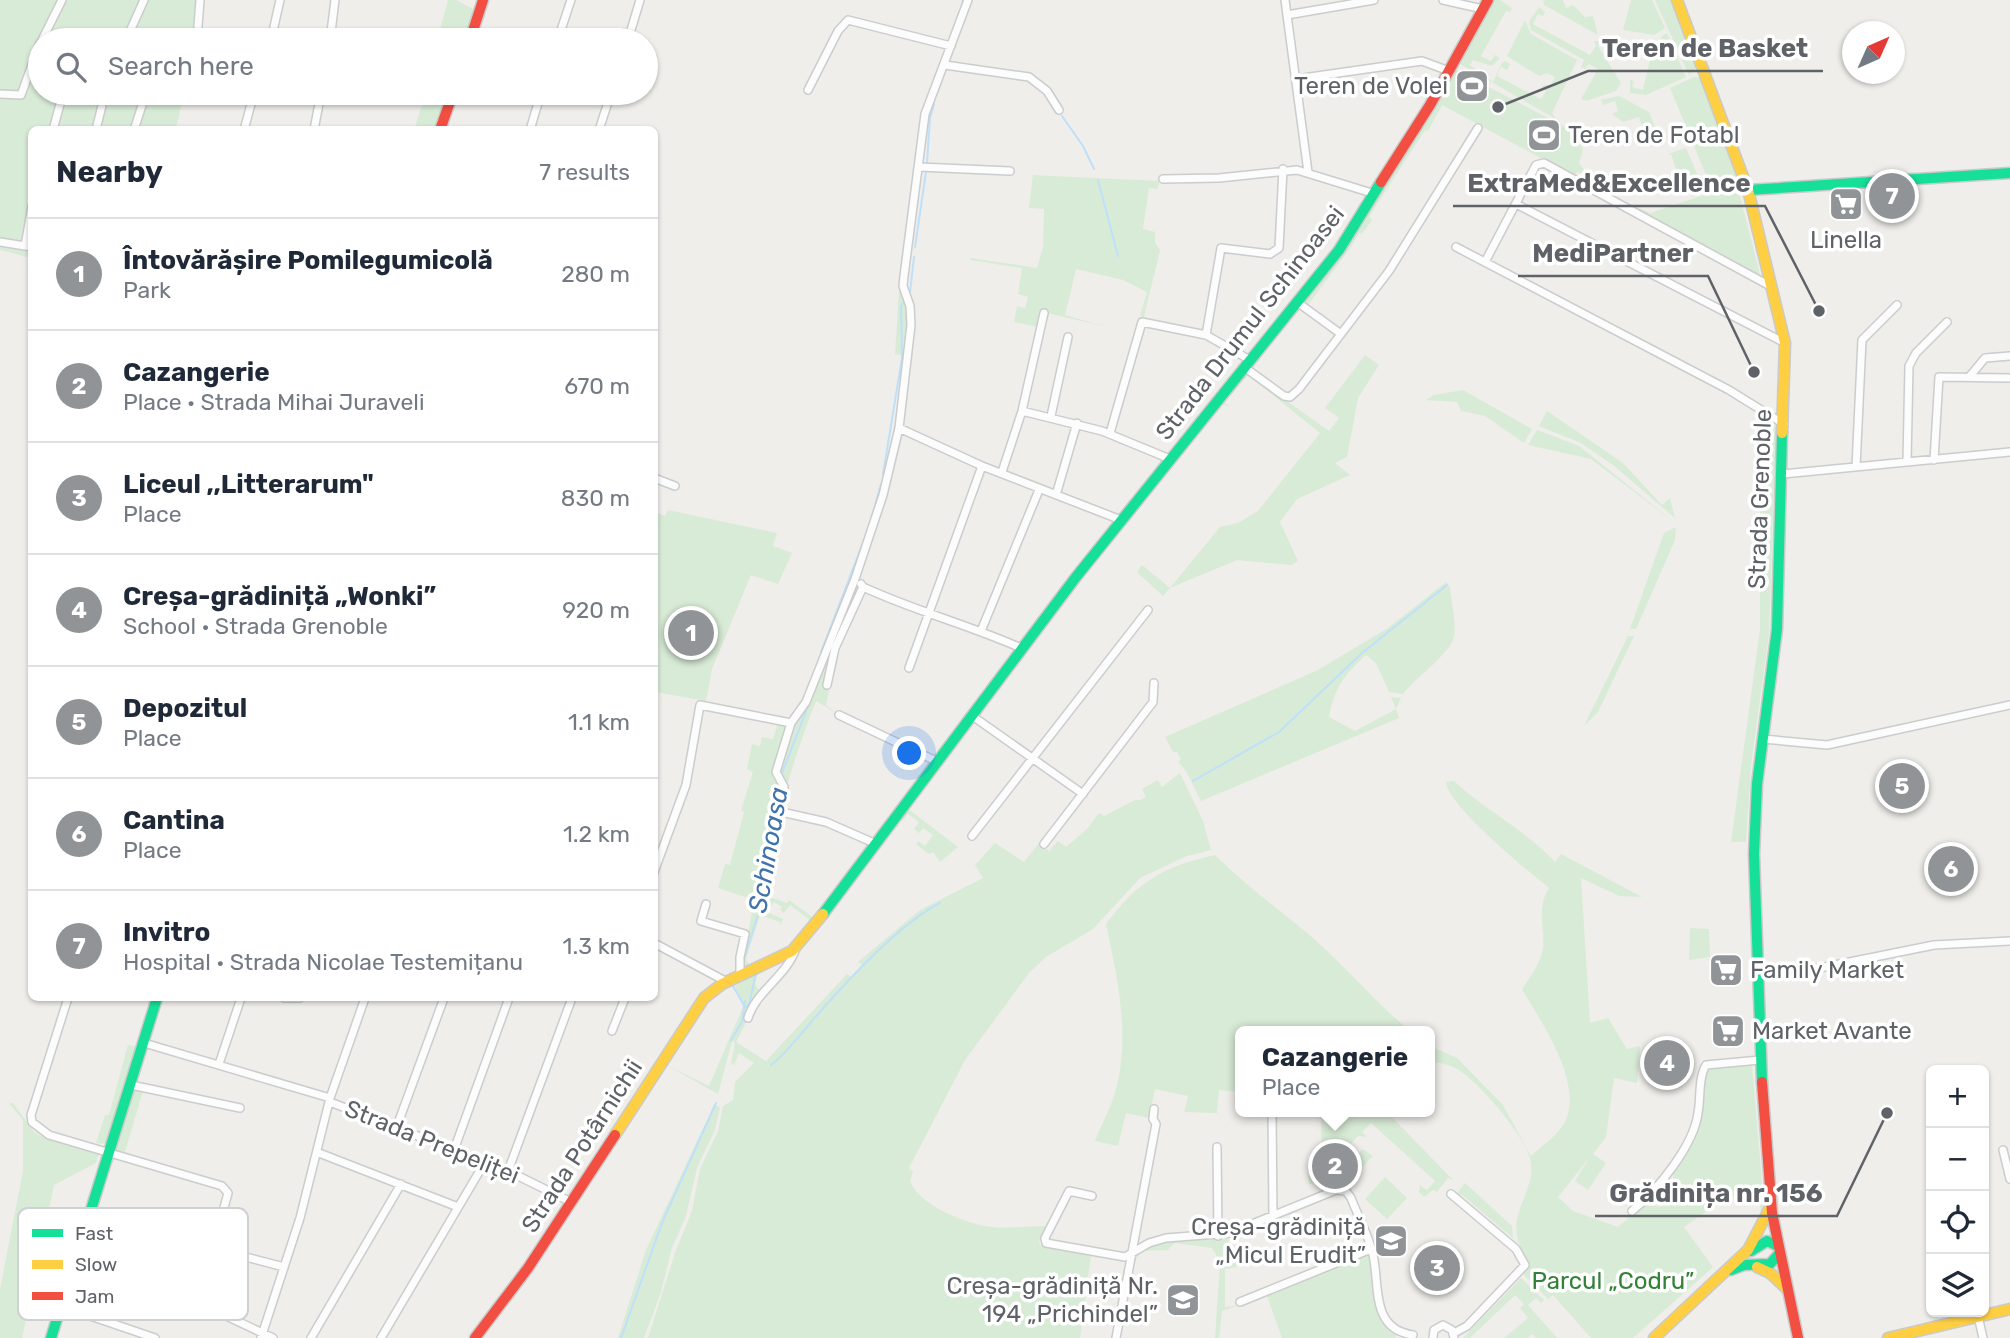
<!DOCTYPE html>
<html lang="en">
<head>
<meta charset="utf-8">
<style>
	:root { --surface:#fff; --page:#f6f6f7; --text:#1f2937; --muted:#747a83; --line:#e0e1e3; --accent:#919496 }
	body { margin:0; font-family:Rubik,sans-serif; background:var(--page); color:var(--text) }
	.controls { position:absolute; right:21px; bottom:21px; display:grid; overflow:hidden; border-radius:10px; box-shadow:0 2px 5px #0004 }
	.controls button { width:63px; height:63px; display:grid; place-items:center; padding:0; border:0; border-bottom:2px solid var(--line); background:var(--surface); color:var(--text); font:35px sans-serif }
	.compass { position:absolute; left:1842px; top:21px; width:63px; height:63px; border-radius:50%; background:var(--surface); box-shadow:0 2px 5px #0004; rotate:45deg }
	.you { position:absolute; left:910px; top:754px; width:24px; height:24px; margin:-18px; border:5px solid #fff; border-radius:50%; background:#1a73e8; box-shadow:0 0 0 10px #1a73e833 }
	.badge { display:grid; place-items:center; width:46px; height:46px; border-radius:50%; background:var(--accent); color:#fff; font-size:23px; font-weight:700 }
	.pin { position:absolute; translate:-50% -50%; border:4px solid #fff; box-shadow:0 2px 7px #0006 }
	.popup { position:absolute; left:1235px; top:1026px; width:200px; height:91px; box-sizing:border-box; display:grid; place-content:center; border-radius:10px; background:var(--surface); filter:drop-shadow(0 2px 5px #0005); font-size:23px; white-space:nowrap; color:var(--muted) }
	.popup b { font-size:26px; color:var(--text) }
	.popup::after { content:''; position:absolute; left:50%; top:100%; margin-left:-14px; border:14px solid transparent; border-top-color:var(--surface) }
	.list { margin:0; padding:0; list-style:none }
	h2 { display:flex; justify-content:space-between; align-items:center; height:91px; margin:0; padding:0 28px; font-size:30px }
	h2 small { font-size:23px; font-weight:400; color:var(--muted) }
	.list li { display:grid; grid-template-columns:46px 1fr auto; gap:21px; align-items:center; box-sizing:border-box; height:112px; padding:0 28px; border-top:2px solid var(--line) }
	.list b { display:block; font-size:26px; white-space:nowrap }
	.list p { margin:0; font-size:23px; white-space:nowrap; color:var(--muted) }
	.list em { font-size:23px; font-style:normal; color:var(--muted) }
	.icon { flex:none; width:38px; height:38px; fill:none; stroke:currentColor; stroke-width:2; stroke-linecap:round; stroke-linejoin:round }
	.map { position:relative; flex:none; width:2010px; height:1338px; overflow:hidden }
	.search { position:absolute; background:var(--surface); box-shadow:0 2px 5px #0004; left:28px; top:28px; width:630px; height:77px; display:flex; align-items:center; gap:18px; box-sizing:border-box; padding:0 24px; border-radius:38px; color:var(--muted); font-size:26px }
	.panel { position:absolute; background:var(--surface); box-shadow:0 2px 5px #0004; left:28px; top:126px; width:630px; height:875px; border-radius:10px }
	.map>svg:first-child { display:block }
	.green { fill:#d8ebd6 }
	.lines { fill:none; stroke-linecap:round; stroke-linejoin:round }
	.stream { stroke:#bfe0f9; stroke-width:2 }
	.street-casing { stroke:#cbcccc; stroke-width:10 }
	.fast-casing { stroke:#cacacb; stroke-width:13 }
	.slow-casing { stroke:#cacacb; stroke-width:13 }
	.jam-casing { stroke:#cacacb; stroke-width:13 }
	.street { stroke:#fdfcfc; stroke-width:7 }
	.fast { stroke:#16e098; stroke-width:10 }
	.slow { stroke:#ffcf43; stroke-width:10 }
	.jam { stroke:#f24e42; stroke-width:10 }
	.labels { text-anchor:middle; stroke-width:7; stroke-linejoin:round; paint-order:stroke }
	.poi-label { font-size:24px; fill:#5f6368; stroke:#fff; text-anchor:end }
	.street-label { font-size:24px; fill:#5f6368; stroke:#fff }
	.park-label { font-size:24px; fill:#348238; stroke:#fff }
	.water-label { font-size:26px; font-style:italic; fill:#4174aa; stroke:#fff }
	.key { fill:#fff; stroke:#cfd0d2; stroke-width:2 }
	.key-label { font-size:19px; fill:#5f6368 }
	.leader { fill:none; stroke:#5f6368; stroke-width:2.5 }
	.callout-dot { fill:#5f6368; stroke:#fff; stroke-width:2.5 }
	.callout-label { font-size:26px; text-anchor:middle; font-weight:bold; fill:#5f6368; stroke:#fff; stroke-width:7; stroke-linejoin:round; paint-order:stroke }
</style>
</head>
<body>
<div class="map">
<svg width="2010" height="1338" viewBox="0 0 2010 1338">
	<rect width="100%" height="100%" fill="#efeeea"/>
	<path class="green" d="M0 0H196L192 40H40V93H184L176 129 32 130 31 258 0 250Z
		M448 0H456L477 11 468 40H437Z
		M1491 0H1500L1512 8 1510 12 1506 11 1481 56 1491 61 1495 55 1500 58 1492 66 1473 60 1470 65 1493 82 1502 63 1505 61 1510 64 1507 70 1501 67 1497 76 1541 99 1546 91 1541 88 1544 85H1551L1555 77 1547 73 1539 76 1507 56 1525 20 1531 34 1577 60 1552 113 1556 119 1460 64Z
		M1543 0H1563L1566 8 1573 5 1585 17 1593 16 1598 35 1544 5Z
		M1631 0H1652L1665 28 1654 35 1623 30Z
		M1655 0H1671L1698 66 1689 75Z
		M1539 7 1545 12 1543 16 1538 14 1533 24 1590 55 1596 46 1594 41H1600L1598 46 1621 83 1616 91 1586 101 1581 99 1598 69 1589 64 1585 69 1581 67 1584 60 1531 30 1529 21Z
		M1667 33 1686 77 1646 95 1630 93V80L1634 81 1632 87 1643 90C1648 73 1651 41 1667 33Z
		M1454 69 1577 133 1583 150 1579 163 1587 174 1577 172 1574 176 1442 105 1428 131 1425 130 1369 217 1372 220 1362 234 1359 233 1351 247 1308 305 1304 299Z
		M1694 77 1701 78 1739 180 1736 181 1761 278 1635 210 1636 207 1650 213 1713 192 1670 88Z
		M435 93H450L438 129 414 130 425 95 434 96Z
		M1619 96 1649 112 1655 127 1642 132 1639 129 1643 128 1639 117 1623 122 1612 114 1618 111 1615 101 1603 105 1601 100Z
		M1686 148 1705 192 1692 197 1683 170 1677 172 1671 154H1668Z
		M1033 175 1160 181 1157 189 1149 188 1143 229 1155 232V243L1160 250 1144 317 1140 316 1147 292 1123 280 1076 269 1065 315 1103 326 1047 313 1044 328 1014 322 1017 306 1025 308 1028 297 1018 294 1022 268 970 260 971 258 1037 268 1043 247 1044 209 1029 208Z
		M900 275 909 307 905 356 895 354Z
		M1365 355 1379 365 1358 398 1347 457 1335 463 1350 475 1297 499 1280 522 1298 561 1292 565 1237 560 1170 588 1163 596 1137 572 1142 565 1170 588 1220 527 1238 523 1258 511 1320 433 1248 375 1224 403 1230 407 1222 404 1221 400 1246 372 1329 431 1339 418 1325 408Z
		M1463 390 1532 429 1524 443 1485 416 1461 411 1457 402 1426 400 1434 395Z
		M1547 411 1623 463 1662 505 1670 498 1675 518 1613 465 1581 443 1539 426Z
		M1760 417 1776 426 1769 634 1751 766 1746 842H1731L1760 629Z
		M1537 430 1579 446 1674 522 1591 459 1528 445Z
		M668 510 777 533 773 546 792 553 778 584 751 575 712 669 706 701 655 692V512L665 516Z
		M1676 527 1675 540 1636 629H1630L1664 533Z
		M1446 582 1450 587C1451 602 1457 622 1454 637 1450 654 1416 677 1403 694L1389 692 1376 663 1366 655C1345 674 1334 688 1329 717L1355 731 1396 709 1391 697 1401 698 1396 709 1399 718 1201 801 1186 771 1178 762 1181 759 1177 752H1173L1165 737 1318 670 1388 628Z
		M856 586 860 589 839 628 823 687 829 689 826 705 836 713 816 701C792 763 772 828 764 895L787 903 789 900 814 918 804 931 809 919 790 905 784 913 780 910 782 907 774 902 767 912 783 919 780 926V922L760 915 746 959 750 966 742 970 754 900 718 888 725 864 730 865 744 812 741 810 753 772 747 769 752 744 760 746 762 737 773 739 778 723 792 727Z
		M1628 636H1634L1598 712 1584 726Z
		M1180 773 1203 821 1211 850 1187 856 1140 878 1093 929 1046 957 1029 973 965 1060 909 1168 913 1172 910 1181C918 1203 958 1220 980 1225 1001 1230 1026 1226 1047 1226L1039 1242 1041 1246 1091 1256 1080 1338H648L676 1250 692 1211 700 1169 718 1131 723 1106 733 1100 735 1082 754 1063 739 1053 734 1065 731 1064 735 1043 732 1041 718 1094 668 1066 709 1086 743 1007 735 986 758 972 755 984 761 993 736 1042 766 1061 847 974 852 977 864 966 858 962 920 910 983 878 975 865 995 843 1024 862 1039 843 1049 851 1058 841 1066 847 1087 829 1099 813 1104 816 1135 800H1140L1146 797 1142 789 1158 780 1162 787Z
		M1454 781C1486 811 1526 830 1555 862L1561 854 1642 897 1619 896 1581 878 1590 1023 1608 1018 1627 1049 1640 1046 1637 1083 1614 1078 1606 1137 1593 1154 1606 1163 1588 1190 1575 1181 1589 1158 1558 1197 1573 1211 1618 1227 1644 1204 1661 1207 1663 1202 1653 1196 1673 1179 1674 1170 1699 1125 1706 1069 1711 1066 1752 1065 1764 1205 1757 1225 1761 1219 1759 1191 1725 1198 1684 1227 1713 1267 1633 1338H1591L1553 1295 1548 1299 1524 1275 1528 1261C1497 1213 1539 1197 1530 1158 1525 1136 1476 1078 1455 1068 1449 1064 1437 1062 1430 1063V1046L1457 1058 1503 1105 1531 1156C1541 1146 1556 1137 1563 1125 1587 1087 1541 1022 1522 989 1530 977 1541 963 1543 948 1545 926 1536 909 1549 888 1528 871 1448 806 1446 782Z
		M907 808 958 847 940 862 933 852 929 854 916 844 918 841 925 846 933 835 923 828 919 833 914 829 919 822 908 814 902 821 899 819Z
		M1215 855C1246 886 1280 910 1313 938 1347 968 1375 1002 1410 1031H1240V1092L1219 1090 1217 1113 1184 1112 1188 1096 1155 1089 1149 1118 1126 1113 1118 1146 1095 1141C1102 1123 1113 1104 1117 1085 1130 1032 1117 976 1106 924 1137 882 1164 866 1215 855Z
		M1690 928 1709 929 1710 957 1689 960Z
		M128 1045 138 1047 107 1144 96 1143 105 1115H109Z
		M132 1089 143 1091 125 1152 113 1150Z
		M9 1103H13L34 1132 45 1138 100 1151 96 1163 54 1185 22 1338H0V1289L23 1171V1120Z
		M714 1105 720 1107 715 1130 697 1168 686 1216 672 1248 660 1295 644 1338H618L646 1250Z
		M1321 1112H1387L1453 1180 1448 1178 1437 1192 1433 1190 1424 1197 1419 1192 1420 1185 1427 1190 1435 1181 1371 1123 1362 1132 1367 1137 1358 1136 1344 1151 1346 1165 1363 1149 1373 1156 1346 1184 1344 1181C1330 1184 1321 1181 1309 1184L1308 1176 1322 1166Z
		M1385 1177 1407 1198 1387 1219 1365 1199Z
		M1465 1183 1512 1226 1513 1238 1461 1194 1458 1198V1192Z
		M1227 1237 1237 1267 1225 1269V1307L1236 1306 1222 1311 1219 1338H1215L1220 1261 1212 1248 1174 1243 1168 1250 1142 1251 1133 1263 1139 1251 1160 1243Z
		M1366 1255 1371 1258 1377 1311 1397 1338H1282L1266 1293Z
		M1521 1278 1544 1300 1541 1303 1536 1298 1528 1305 1557 1338H1537L1532 1334 1528 1338H1504L1528 1318 1520 1308 1524 1304 1515 1295 1470 1338H1463Z"/>
	<g class="lines">
		<path class="stream" d="M961 9 963 0
			M1062 116 1083 146 1094 169
			M927 163 930 118 934 104
			M1098 180 1118 256
			M915 247 926 172
			M910 292 914 257
			M883 474 902 358 901 306 904 302
			M821 652 869 527 881 484
			M781 776 813 693
			M1193 781 1279 732 1362 653 1447 585
			M744 959 759 912 761 867 778 785
			M733 986 745 1007 749 1005 756 973
			M731 1040 742 1022 745 1001
			M771 1065C788 1052 798 1037 812 1021 844 984 897 925 940 903
			M621 1338 662 1223 716 1103"/>
		<g class="street-casing">
			<path id="street" d="M1285 0 1308 172
				M1443 0 1483 9
				M1287 15 1374 0
				M558 39 571 0
				M42 40 62 0
				M126 40 144 0
				M168 40 171 36
				M197 40 200 0
				M271 40 280 0
				M330 40 335 0
				M550 40 581 34 630 33
				M628 40 640 0
				M945 65 1029 77 1047 91 1059 110
				M1296 79 1422 61 1449 71
				M808 90 838 31 848 20 951 46
				M0 94 21 95 40 43
				M53 130 63 93
				M96 130 105 93
				M134 130 146 93
				M244 130 254 93
				M314 130 321 93
				M530 130 541 93
				M599 130 611 93
				M919 167 1010 171
				M1163 179 1219 178 1297 170 1375 194
				M1516 204 1785 343
				M32 206 25 246 32 247
				M0 242 25 246
				M1456 247 1729 390 1784 424
				M1485 262 1536 165 1544 163 1772 287
				M1297 302 1341 334
				M1206 335 1221 248 1270 254 1279 248 1283 169
				M1244 367 1284 396 1290 397 1299 389 1389 271 1478 128
				M1970 376 1985 358 2010 356
				M1022 411 1102 431 1170 459
				M1051 416 1068 337
				M899 428 982 466 1121 520
				M1110 433 1142 322 1206 335 1250 360
				M1934 460 1939 377 2010 378
				M1907 462 1909 366 1916 353 1947 322
				M1856 467 1862 340 1897 305
				M1002 472 1022 411 1044 313
				M1783 474 2010 452
				M654 478 675 486
				M1056 495 1077 423
				M863 587C915 611 969 625 1021 648
				M981 631 1039 490
				M909 668 982 466
				M827 685 835 648 863 587 861 584
				M839 715 936 761
				M971 715 1083 794
				M1763 739 1827 745 2010 705
				M972 836 1148 610
				M874 843 826 822 777 811 784 787 776 772 791 723 806 702 855 579 883 495 899 428 911 325 910 306 903 286 904 276 925 114 968 0
				M1044 844 1153 702 1154 683
				M654 872 686 785 700 705 791 723
				M706 904 701 921 745 934 740 957V977
				M654 943 727 982
				M1757 974 1810 970 1934 945 2010 941
				M68 998 31 1115 32 1122 49 1135 222 1186 228 1193 213 1248
				M284 998H300
				M748 1018C756 991 787 976 796 948
				M612 1031 625 998
				M144 1043 330 1098
				M219 1064 241 998
				M131 1085 240 1108
				M330 1102 508 1171 571 1202
				M1272 1112 1273 1216
				M397 1126 444 998
				M1217 1147 1218 1236
				M454 1150 509 998
				M2003 1150 2010 1179
				M319 1153 458 1207
				M508 1171 572 998
				M1451 1194 1516 1249 1525 1265 1467 1326 1454 1333
				M1092 1196 1069 1191 1045 1238 1046 1243 1125 1257 1149 1243 1166 1238 1230 1233 1336 1190 1346 1191 1351 1198C1358 1216 1369 1236 1373 1255 1380 1285 1370 1329 1413 1335
				M1632 1211C1657 1191 1694 1145 1698 1113 1701 1098 1698 1078 1706 1065L1760 1060
				M91 1212 169 1237 284 1267
				M75 1260 203 1305 273 1338
				M1240 1302 1371 1249
				M61 1306 155 1338
				M1978 1316 1983 1338
				M261 1338 300 1218 330 1098 365 998
				M311 1338 401 1184
				M381 1338 485 1162
				M1116 1338 1156 1124 1153 1119 1154 1109
				M1433 1338 1434 1330 1443 1325 1452 1330 1454 1338"/>
		</g>
		<g class="fast-casing">
			<path id="fast" d="M1748 190 2010 173
				M823 914 1076 577 1339 250 1381 182
				M1762 1082 1754 854 1757 784 1777 629 1782 433
				M1751 1251 1767 1241 1776 1245
				M1731 1270 1744 1265 1770 1264 1778 1255
				M51 1338 157 998"/>
		</g>
		<g class="slow-casing">
			<path id="slow" d="M1677 0 1748 190 1785 343 1782 433
				M615 1135 704 998 722 984 792 951 823 914
				M1757 1267 1770 1273 1786 1288
				M1654 1338 1748 1250 1771 1206
				M1888 1338 2010 1309"/>
		</g>
		<g class="jam-casing">
			<path id="jam" d="M470 40 483 0
				M440 130 453 93
				M1381 182 1430 105 1488 0
				M1762 1082 1772 1213 1798 1338
				M475 1338 528 1268 615 1135"/>
		</g>
		<use href="#street" class="street"/>
		<use href="#fast" class="fast"/>
		<use href="#slow" class="slow"/>
		<use href="#jam" class="jam"/>
	</g>
	<defs>
		<g id="stadium-square" transform="scale(1.75)"><rect x="-9" y="-9" width="18" height="18" rx="4" fill="#919496" stroke="#fff"/><path d="M0-5a6.5 5 0 1 0 0 10a6.5 5 0 1 0 0-10ZM-3.5-1.8h7v3.6h-7Z" fill="#fff"/></g>
		<g id="supermarket-square" transform="scale(1.75)"><rect x="-9" y="-9" width="18" height="18" rx="4" fill="#919496" stroke="#fff"/><path d="M-6-5.5h2.5l.6 2H6L4.5 2H-2.5L-4.4-4H-6ZM-1.5 3.2a1.3 1.3 0 1 0 .1 0ZM3 3.2a1.3 1.3 0 1 0 .1 0Z" fill="#fff"/></g>
		<g id="school-square" transform="scale(1.75)"><rect x="-9" y="-9" width="18" height="18" rx="4" fill="#919496" stroke="#fff"/><path d="M0-5L7-2L0 1L-7-2ZM-4 1L0 2.5L4 1V4Q0 6-4 4Z" fill="#fff"/></g>
	</defs>
	<g fill-rule="evenodd">
		<use href="#stadium-square" x="1472" y="86"/>
		<use href="#stadium-square" x="1544" y="135"/>
		<use href="#supermarket-square" x="1846" y="204"/>
		<use href="#supermarket-square" x="1726" y="970"/>
		<use href="#supermarket-square" x="1728" y="1031"/>
		<use href="#school-square" x="1391" y="1241"/>
		<use href="#school-square" x="1183" y="1300"/>
	</g>
	<g class="labels">
		<g class="poi-label">
			<text x="1448" y="94">Teren de Volei</text>
			<text x="1568" y="143" text-anchor="start">Teren de Fotabl</text>
			<text x="1846" y="248" text-anchor="middle">Linella</text>
			<text x="1750" y="978" text-anchor="start">Family Market</text>
			<text x="1752" y="1039" text-anchor="start">Market Avante</text>
			<text x="1366" y="1235">Creșa-grădiniță<tspan x="1366" dy="28">„Micul Erudit”</tspan></text>
			<text x="1158" y="1294">Creșa-grădiniță Nr.<tspan x="1158" dy="28">194 „Prichindel”</tspan></text>
		</g>
		<g class="street-label">
			<text transform="translate(1250 323) rotate(-52)" y="8">Strada Drumul Schinoasei</text>
			<text transform="translate(1760 499) rotate(-88)" y="8">Strada Grenoble</text>
			<text transform="translate(432 1142) rotate(22)" y="8">Strada Prepeliței</text>
			<text transform="translate(582 1146) rotate(-57)" y="8">Strada Potârnichii</text>
		</g>
		<g class="park-label">
			<text x="1613" y="1289">Parcul „Codru”</text>
		</g>
		<g class="water-label">
			<text transform="translate(768 850) rotate(-80)" y="9">Schinoasa</text>
		</g>
	</g>
	<rect x="18" y="1208" width="230" height="112" rx="10" class="key"/>
	<rect x="32" y="1229" width="31" height="8" fill="#16e098"/>
	<rect x="32" y="1260" width="31" height="9" fill="#ffcf43"/>
	<rect x="32" y="1292" width="31" height="8" fill="#f24e42"/>
	<g class="key-label">
		<text x="75" y="1240">Fast</text>
		<text x="75" y="1271">Slow</text>
		<text x="75" y="1303">Jam</text>
	</g>
	<path class="leader" d="M1498 107L1588 71H1823M1819 311L1765 206H1453M1754 372L1708 276H1518M1887 1113L1837 1216H1595"/>
	<g class="callout-dot">
		<circle cx="1498" cy="107" r="7"/>
		<circle cx="1819" cy="311" r="7"/>
		<circle cx="1754" cy="372" r="7"/>
		<circle cx="1887" cy="1113" r="7"/>
	</g>
	<g class="callout-label">
		<text x="1705" y="57">Teren de Basket</text>
		<text x="1609" y="192">ExtraMed&amp;Excellence</text>
		<text x="1613" y="262">MediPartner</text>
		<text x="1716" y="1202">Grădinița nr. 156</text>
	</g>
</svg>
<div class="controls">
<button>+</button>
<button>−</button>
<button><svg class="icon" aria-label="locate" viewBox="0 0 24 24"><circle cx="12" cy="12" r="6"/><path d="M12 2v4M12 18v4M2 12h4M18 12h4"/></svg></button>
<button><svg class="icon" aria-label="layers" viewBox="0 0 24 24"><path d="M12 4l9 5-9 5-9-5zM3 14l9 5 9-5"/></svg></button>
</div>
<svg class="compass" viewBox="-18 -18 36 36"><path d="M0-13l5 13h-10z" fill="#e53935"/><path d="M0 13l5-13h-10z" fill="#747a83"/></svg>
<div class="you"></div>
<div class="pin badge" style="left:691px;top:633px">1</div>
<div class="pin badge" style="left:1335px;top:1166px">2</div>
<div class="popup"><b>Cazangerie</b>Place</div>
<div class="pin badge" style="left:1437px;top:1268px">3</div>
<div class="pin badge" style="left:1667px;top:1063px">4</div>
<div class="pin badge" style="left:1902px;top:786px">5</div>
<div class="pin badge" style="left:1951px;top:869px">6</div>
<div class="pin badge" style="left:1892px;top:196px">7</div>
<div class="search"><svg class="icon" aria-label="search" viewBox="0 0 24 24"><circle cx="10" cy="10" r="6"/><path d="M15 15l6 6"/></svg>Search here</div>
<section class="panel">
<h2>Nearby<small>7 results</small></h2>
<ul class="list">
<li><span class="badge">1</span><div><b>Întovărășire Pomilegumicolă</b><p>Park</p></div><em>280 m</em></li>
<li><span class="badge">2</span><div><b>Cazangerie</b><p>Place · Strada Mihai Juraveli</p></div><em>670 m</em></li>
<li><span class="badge">3</span><div><b>Liceul ,,Litterarum&quot;</b><p>Place</p></div><em>830 m</em></li>
<li><span class="badge">4</span><div><b>Creșa-grădiniță „Wonki”</b><p>School · Strada Grenoble</p></div><em>920 m</em></li>
<li><span class="badge">5</span><div><b>Depozitul</b><p>Place</p></div><em>1.1 km</em></li>
<li><span class="badge">6</span><div><b>Cantina</b><p>Place</p></div><em>1.2 km</em></li>
<li><span class="badge">7</span><div><b>Invitro</b><p>Hospital · Strada Nicolae Testemițanu</p></div><em>1.3 km</em></li>
</ul>
</section>
</div>
</body>
</html>
